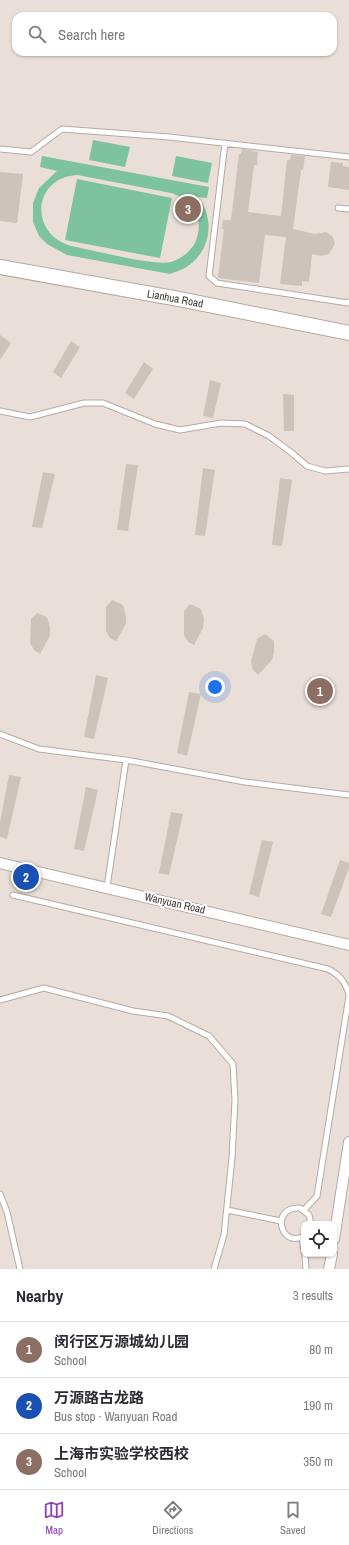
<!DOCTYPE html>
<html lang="en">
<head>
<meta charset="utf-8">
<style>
	:root { --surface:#fff; --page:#f2f2f3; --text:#2b2b33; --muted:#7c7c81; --line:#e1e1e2; --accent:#9042b3 }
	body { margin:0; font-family:"Archivo Narrow","Noto Sans SC",sans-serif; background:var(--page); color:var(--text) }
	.controls { position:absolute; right:12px; bottom:12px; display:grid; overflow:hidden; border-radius:8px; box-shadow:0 1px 3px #0004 }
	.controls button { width:36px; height:36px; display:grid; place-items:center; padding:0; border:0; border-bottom:1px solid var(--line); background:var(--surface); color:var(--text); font:20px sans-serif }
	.you { position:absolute; left:215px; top:687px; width:14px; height:14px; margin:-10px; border:3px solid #fff; border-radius:50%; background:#1a73e8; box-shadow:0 0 0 6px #1a73e833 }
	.badge { display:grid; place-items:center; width:26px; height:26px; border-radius:50%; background:var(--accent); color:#fff; font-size:13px; font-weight:700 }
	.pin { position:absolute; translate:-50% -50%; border:2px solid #fff; box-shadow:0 1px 4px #0006 }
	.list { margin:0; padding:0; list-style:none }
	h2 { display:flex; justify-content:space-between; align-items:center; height:52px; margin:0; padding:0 16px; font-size:17px }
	h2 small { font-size:13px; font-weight:400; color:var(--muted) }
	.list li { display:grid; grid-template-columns:26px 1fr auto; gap:12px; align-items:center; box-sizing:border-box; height:56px; padding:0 16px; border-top:1px solid var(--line) }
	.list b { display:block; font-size:15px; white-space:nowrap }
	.list p { margin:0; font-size:13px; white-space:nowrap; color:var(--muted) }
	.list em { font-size:13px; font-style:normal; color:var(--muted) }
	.icon { flex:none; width:22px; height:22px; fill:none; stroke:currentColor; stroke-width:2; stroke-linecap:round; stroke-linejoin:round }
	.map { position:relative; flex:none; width:349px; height:1269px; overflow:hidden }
	.search { position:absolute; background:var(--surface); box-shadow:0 1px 3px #0004; left:12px; right:12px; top:12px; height:44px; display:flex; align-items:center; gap:10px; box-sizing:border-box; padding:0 14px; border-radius:12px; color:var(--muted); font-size:15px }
	.sheet { height:220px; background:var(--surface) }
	nav { display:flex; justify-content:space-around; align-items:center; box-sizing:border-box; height:56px; border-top:1px solid var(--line); background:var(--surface); font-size:11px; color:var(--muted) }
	nav a { display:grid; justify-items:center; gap:2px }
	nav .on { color:var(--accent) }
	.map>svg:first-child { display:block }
	.green { fill:#7ec3a0; fill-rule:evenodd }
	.building { fill:#ccc3bb }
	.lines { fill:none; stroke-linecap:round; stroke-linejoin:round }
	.service-casing { stroke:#b5aaa4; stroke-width:7 }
	.minor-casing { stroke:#b5aaa4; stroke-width:12 }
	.secondary-casing { stroke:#b5aaa4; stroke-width:16 }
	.service { stroke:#fff; stroke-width:5 }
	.minor { stroke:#fff; stroke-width:10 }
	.secondary { stroke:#fff; stroke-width:14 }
	.labels { text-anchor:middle; stroke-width:4; stroke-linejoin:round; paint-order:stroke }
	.street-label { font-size:11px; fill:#3a3634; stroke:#fff }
</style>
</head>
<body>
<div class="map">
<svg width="349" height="1269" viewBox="0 0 349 1269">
	<rect width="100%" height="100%" fill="#eaded8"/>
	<path class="green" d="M93 140 130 147 125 167 89 160Z
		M42 156 209 187 207 198 197 197C214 215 212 245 193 262 187 268 178 271 170 274L67 255 47 244 39 236 33 222V203L39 188 57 171 40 167ZM77 175 171 193C184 197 195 205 198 220 200 227 198 236 195 243 190 252 181 259 171 262 153 266 93 250 71 246 29 234 32 178 77 175Z
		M176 156 212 163 208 183 172 176Z
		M77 179 172 198 160 258 65 240Z"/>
	<path class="building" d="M242 149 258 152 257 165H254L248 212 281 216 287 160H290L291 155 305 156 303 170H301L293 229 315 234 326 232 333 237 335 244 329 254 321 256 312 254 309 282 302 281V286L280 284 286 237 265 235 259 283 218 278 224 229H222L223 220H231L239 154H241Z
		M331 162 343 163V166L349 167V190L328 187Z
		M0 172 23 174 17 223 0 221Z
		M0 335 11 343 0 360Z
		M71 341 80 347 61 378 53 372Z
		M144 362 153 369 134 399 125 393Z
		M210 380 221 383 213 418 203 416Z
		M283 394 294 395V431H284Z
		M126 464 138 465 128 531 117 530Z
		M203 468 215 470 205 536 195 535Z
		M43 472 55 474 42 528 32 527Z
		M280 478 292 480 282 546 272 545Z
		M112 600 123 605 126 616V624L116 641 110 638 106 631V607Z
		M190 604 201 609 204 619 203 628 194 645 188 642 184 635V611Z
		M37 613 47 617 50 628V636L40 654 34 650 30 643 31 619Z
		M265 634 274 641V652L272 660 258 675 253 670 251 662 257 639Z
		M96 675 108 678 94 739 84 737Z
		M189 692 201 694 187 756 177 753Z
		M9 775 21 777 7 839 0 837V822Z
		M86 787 98 790 84 851 74 849Z
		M171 812 183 814 169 875 159 873Z
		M262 840 273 842 259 897 249 894Z
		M340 860 349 863V868L331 917 321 914Z"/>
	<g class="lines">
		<g class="service-casing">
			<path id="service" d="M225 143 209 276 217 283 348 303 349 302
				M0 149 31 152 62 129 169 137 349 157
				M338 208 349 209
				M0 411 30 417 84 403H103L155 424 180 430 221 423 245 424 269 436 292 453 307 466 325 471 349 469
				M0 734 39 749 126 760 245 782 349 795
				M107 887 126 760
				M13 895 328 969C340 975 345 982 349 994
				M0 1000 44 988 133 1011 168 1016 209 1036 233 1064 235 1100 232 1158 224 1235 214 1269
				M0 1194 7 1212 20 1269
				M227 1210 281 1221
				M304 1210 317 1196 349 996
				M304 1236C280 1249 270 1206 300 1208L309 1215 311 1224
				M302 1238 304 1251
				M305 1254 306 1269"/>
		</g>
		<g class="minor-casing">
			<path id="minor" d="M0 863 349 945
				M334 1239 349 1142
				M329 1269 332 1254"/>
		</g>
		<g class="secondary-casing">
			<g id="secondary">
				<path id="s1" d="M0 267 179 299 349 333"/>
			</g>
		</g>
		<use href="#service" class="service"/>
		<use href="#minor" class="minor"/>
		<use href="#secondary" class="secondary"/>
	</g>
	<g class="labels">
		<g class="street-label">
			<text dy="4" stroke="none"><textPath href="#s1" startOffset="178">Lianhua Road</textPath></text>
			<text transform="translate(175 903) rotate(13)" y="4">Wanyuan Road</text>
		</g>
	</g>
</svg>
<div class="controls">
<button><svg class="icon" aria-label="locate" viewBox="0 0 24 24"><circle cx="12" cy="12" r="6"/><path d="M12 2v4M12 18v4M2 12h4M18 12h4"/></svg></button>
</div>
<div class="you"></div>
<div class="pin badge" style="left:320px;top:691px;background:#8d6e63">1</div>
<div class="pin badge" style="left:26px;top:877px;background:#1a4fb4">2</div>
<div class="pin badge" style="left:188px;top:209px;background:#8d6e63">3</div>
<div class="search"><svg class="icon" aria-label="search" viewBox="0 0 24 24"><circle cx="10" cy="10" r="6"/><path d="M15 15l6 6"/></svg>Search here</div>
</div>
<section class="sheet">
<h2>Nearby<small>3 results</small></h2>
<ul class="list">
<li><span class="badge" style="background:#8d6e63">1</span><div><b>闵行区万源城幼儿园</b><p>School</p></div><em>80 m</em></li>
<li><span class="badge" style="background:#1a4fb4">2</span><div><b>万源路古龙路</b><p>Bus stop · Wanyuan Road</p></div><em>190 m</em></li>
<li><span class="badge" style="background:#8d6e63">3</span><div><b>上海市实验学校西校</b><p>School</p></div><em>350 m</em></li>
</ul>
</section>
<nav>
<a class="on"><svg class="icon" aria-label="map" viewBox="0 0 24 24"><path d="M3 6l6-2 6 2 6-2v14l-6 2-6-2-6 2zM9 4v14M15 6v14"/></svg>Map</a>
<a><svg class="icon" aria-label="directions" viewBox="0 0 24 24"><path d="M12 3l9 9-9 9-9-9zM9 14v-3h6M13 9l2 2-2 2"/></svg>Directions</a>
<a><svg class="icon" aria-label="saved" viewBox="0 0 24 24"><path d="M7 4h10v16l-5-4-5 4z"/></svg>Saved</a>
</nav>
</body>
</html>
